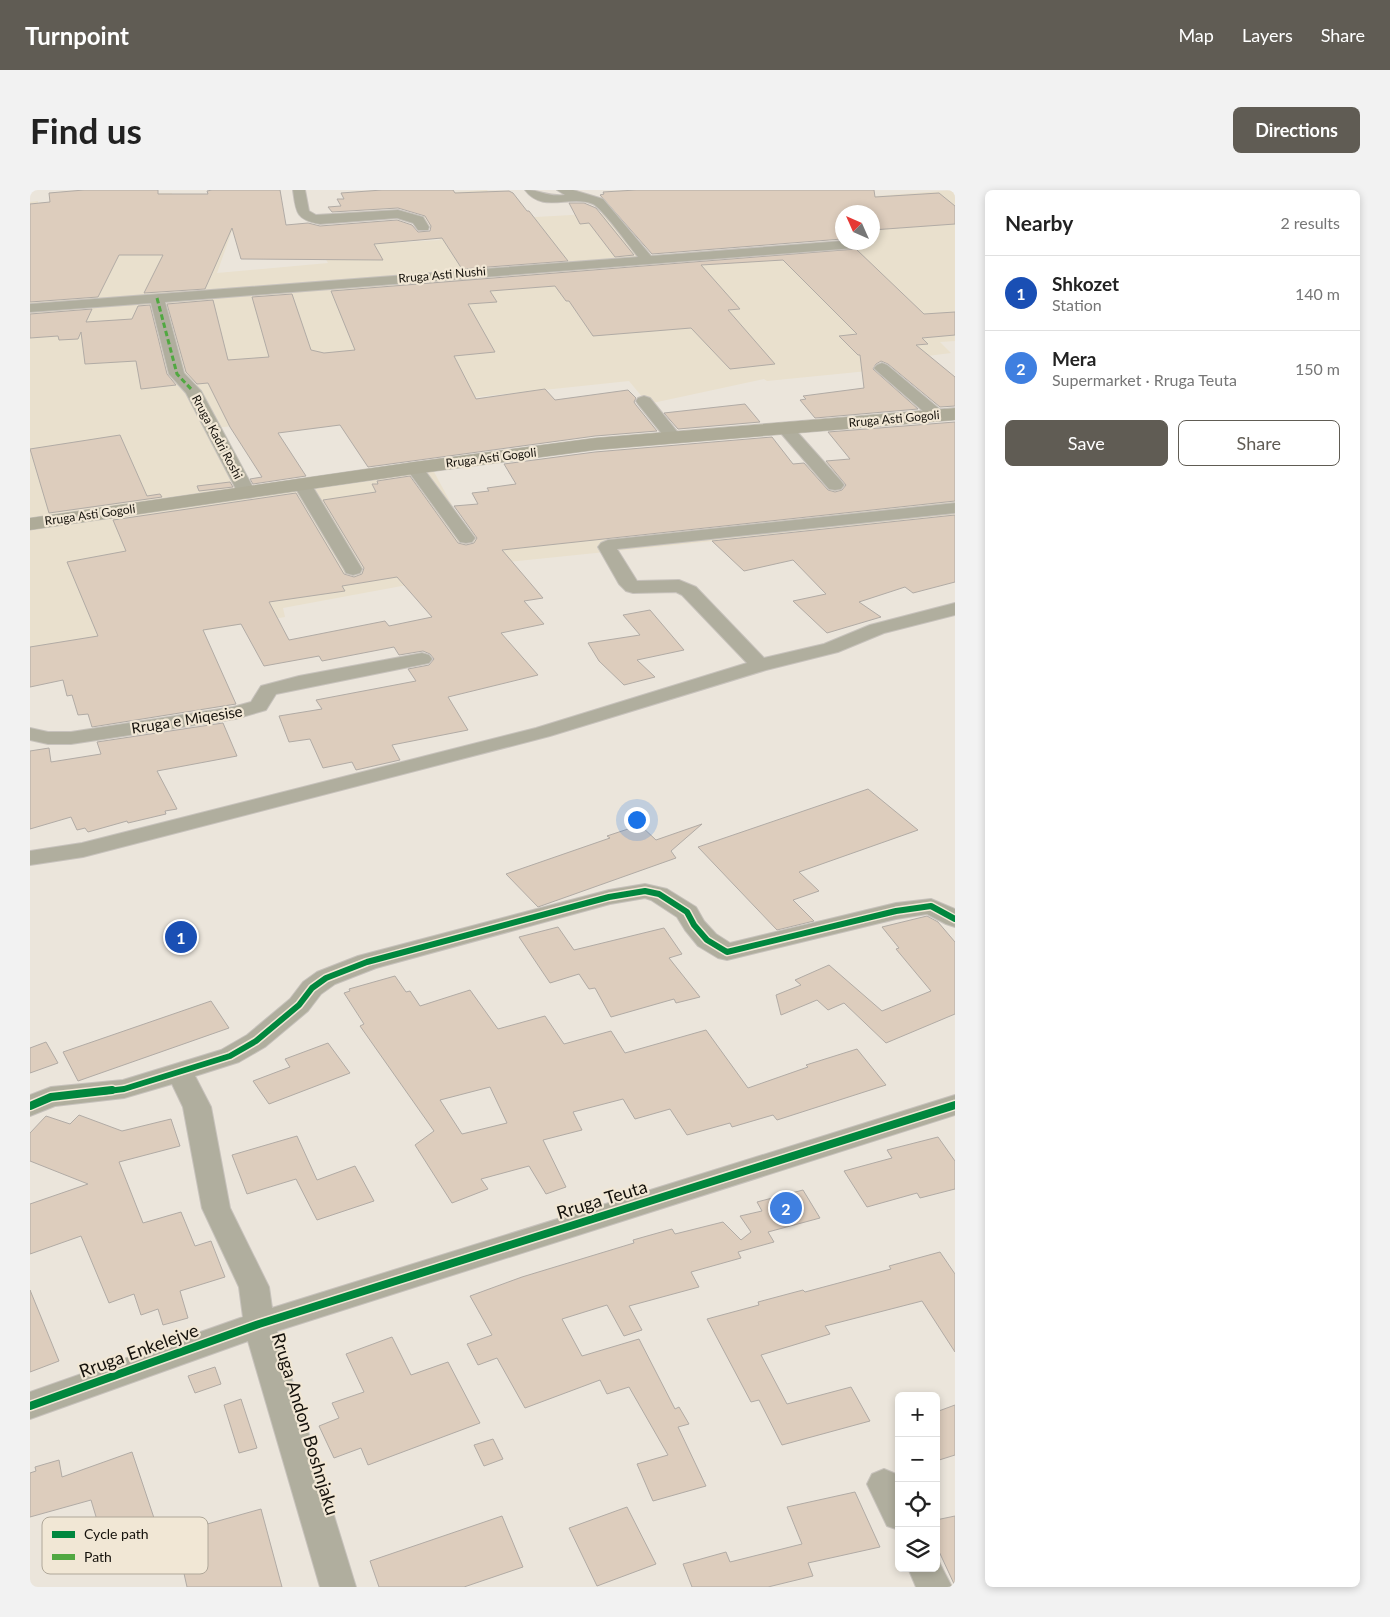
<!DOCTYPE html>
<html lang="en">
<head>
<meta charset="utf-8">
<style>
	:root { --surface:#fff; --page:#f2f2f2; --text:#222; --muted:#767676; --line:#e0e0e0; --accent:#605c54 }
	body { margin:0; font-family:Lato,sans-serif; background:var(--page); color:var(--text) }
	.controls { position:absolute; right:15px; bottom:15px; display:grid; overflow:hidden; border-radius:8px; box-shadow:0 2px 8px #0003 }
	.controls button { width:45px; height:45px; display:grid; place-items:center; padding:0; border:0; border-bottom:1px solid var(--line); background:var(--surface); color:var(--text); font:25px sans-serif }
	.compass { position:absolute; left:805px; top:15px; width:45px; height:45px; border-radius:50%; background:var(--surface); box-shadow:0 2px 8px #0003; rotate:315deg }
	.you { position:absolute; left:606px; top:629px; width:18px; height:18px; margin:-12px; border:4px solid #fff; border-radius:50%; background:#1a73e8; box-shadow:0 0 0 8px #1a73e833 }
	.badge { display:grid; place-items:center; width:32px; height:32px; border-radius:50%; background:var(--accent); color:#fff; font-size:16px; font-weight:700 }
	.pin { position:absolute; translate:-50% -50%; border:2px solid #fff; box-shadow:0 1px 5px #0006 }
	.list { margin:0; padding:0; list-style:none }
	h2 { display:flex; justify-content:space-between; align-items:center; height:65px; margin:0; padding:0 20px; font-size:21px }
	h2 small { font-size:16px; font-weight:400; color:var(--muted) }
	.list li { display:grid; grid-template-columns:32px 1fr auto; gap:15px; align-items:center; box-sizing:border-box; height:75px; padding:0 20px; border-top:1px solid var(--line) }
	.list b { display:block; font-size:19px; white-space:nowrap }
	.list p { margin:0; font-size:16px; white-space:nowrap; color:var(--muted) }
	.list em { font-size:16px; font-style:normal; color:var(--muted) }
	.actions { display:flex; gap:10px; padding:15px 20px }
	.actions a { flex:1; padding:11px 0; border:1px solid var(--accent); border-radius:8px; text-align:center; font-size:18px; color:var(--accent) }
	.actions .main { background:var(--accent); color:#fff }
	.icon { flex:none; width:28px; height:28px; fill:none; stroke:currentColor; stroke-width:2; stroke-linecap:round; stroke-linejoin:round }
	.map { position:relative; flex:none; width:925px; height:1397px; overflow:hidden; border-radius:8px }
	header { display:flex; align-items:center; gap:30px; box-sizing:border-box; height:70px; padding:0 25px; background:var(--accent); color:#fff }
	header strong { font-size:24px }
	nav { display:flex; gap:28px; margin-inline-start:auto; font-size:18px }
	.intro { display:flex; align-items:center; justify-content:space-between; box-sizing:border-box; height:120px; padding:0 30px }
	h1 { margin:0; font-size:35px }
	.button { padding:12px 22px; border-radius:8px; background:var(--accent); color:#fff; font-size:18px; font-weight:700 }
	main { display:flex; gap:30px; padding:0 30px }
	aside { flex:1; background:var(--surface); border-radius:8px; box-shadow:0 2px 8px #0003 }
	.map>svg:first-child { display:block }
	.built { fill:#e9e0cd }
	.building { fill:#ddcdbd; stroke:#b1aba5; fill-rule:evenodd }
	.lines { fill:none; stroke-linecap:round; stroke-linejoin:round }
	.street-casing { stroke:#c7c2bc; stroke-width:2 }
	.secondary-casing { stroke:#c7c2bc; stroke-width:1 }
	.street { fill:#b0ae9e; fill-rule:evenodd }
	.secondary { fill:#aeab98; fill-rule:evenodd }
	.quiet { stroke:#51a841; stroke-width:3; stroke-dasharray:5.5 3; stroke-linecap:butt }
	.cycleway-far1-casing { stroke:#f1e7d5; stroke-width:9 }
	.cycleway-casing { stroke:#f1e7d5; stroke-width:11 }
	.cycleway-far1 { stroke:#00873e; stroke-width:6 }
	.cycleway { stroke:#00873e; stroke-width:8 }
	.labels { text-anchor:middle; stroke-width:4.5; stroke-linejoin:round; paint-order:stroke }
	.far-street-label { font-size:12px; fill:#15120c; stroke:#f1e7d5 }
	.street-label { font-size:15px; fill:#15120c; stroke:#f1e7d5 }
	.near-street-label { font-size:18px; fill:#15120c; stroke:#f1e7d5 }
	.key { fill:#f1e7d5; stroke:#afa799; stroke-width:1 }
	.key-label { font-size:14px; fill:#15120c }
</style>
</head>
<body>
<header>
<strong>Turnpoint</strong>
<nav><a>Map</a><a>Layers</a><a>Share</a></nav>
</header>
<div class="intro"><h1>Find us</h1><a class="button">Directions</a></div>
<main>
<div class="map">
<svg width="925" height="1397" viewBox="0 0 925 1397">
	<rect width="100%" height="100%" fill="#ebe5db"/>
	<path class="built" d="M457 0 471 29 578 23 623 72 841 54 842 22H812V27L793 10 925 0V151L910 152 921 163 850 172 848 180 737 191 734 189 618 214 599 191 303 222 187 238 226 304 403 280 436 341 539 329 523 298 925 260V326L458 374V380L253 418 255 427 96 454 0 472V12L8 11V13L120 3H142V9L213 10 187 83 298 73 289 57 410 50 377 5Z"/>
	<path class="building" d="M54 0H128V4H178L177 1 182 0H250L256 35 278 33 290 36 367 30 382 35 388 42 400 41 401 36 395 26 368 18 302 22 298 17 311 16 307 9H314L311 3 352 0H423L425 3 479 1 483 3 497 21H499L538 71 432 79 412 48 344 54 353 70 211 69 202 38 175 99 114 103 133 65H89L68 107 0 112V14L20 12 19 3Z
		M606 0H844L845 7 909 3 925 16V34L842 40V22H812V42H810L812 49 622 64 570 5 574 4 573 2Z
		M539 13H554L566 18 604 65 585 67 559 33 550 34Z
		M826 59 894 124 925 122V145L892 148 898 154 886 155 925 187V216L910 217 858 174 851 171 846 174 843 179 888 219 785 228 770 210 776 209 773 206 834 198 830 165H828L809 146 827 144 753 70 671 75 710 119 698 120 745 174 700 179 661 138 563 146 539 111H536L525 96 460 101 467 112 438 114 465 162 424 166 446 209 515 199 525 210 598 200 606 208 604 212 606 215 627 241 565 246 338 277 310 235 248 243 276 286 223 294 220 289 232 287 200 237 178 193 167 194 156 182 137 114 183 110 198 170 239 167 222 107 262 104 281 160 294 163 325 160 301 101Z
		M120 115 137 184 146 195 111 199 106 171 55 174 51 142 48 149 29 150 28 146 0 148V124L62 119 56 132 102 129 108 116Z
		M715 214 730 232 648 239 634 223Z
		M925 232V311L472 360 513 408 494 411 514 434 471 443 508 485 418 507 438 540 362 555 370 570 326 580 322 572 293 578 280 549 259 552 249 526 292 519 286 510 386 491 378 479 399 475 404 469 400 464 393 461 369 465 364 457 292 471 289 466 234 476 211 434 173 440 206 514 62 537 58 524 48 525 42 505 37 506 33 490 0 497V457L68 446 37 372 96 361 83 330 266 303 314 384 324 387 332 384 334 378 293 310 346 302 342 294H348L347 291 380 286 428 353 436 355 444 353 447 348 424 316 448 314 442 303 459 301 457 298 486 294 474 274 565 262 742 247 763 274 774 273 798 300 805 302 812 300 816 295 796 271 820 269 798 242ZM367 387 402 427 359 436 355 431 259 450 239 412 315 401 312 396Z
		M90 245 117 306 130 304 132 307 19 323 0 259Z
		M200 292 203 297 169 301 167 296Z
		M925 325V392L883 403 875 397 829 412 851 427 797 443 763 411 796 404 763 370 714 381 682 351Z
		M620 420 654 460 607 470 625 487 594 495 569 471 558 453 610 445 593 425Z
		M193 533 207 566 127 581 147 619 135 621 136 624 98 633 97 631 58 642 55 638 47 640 41 627 0 639V561L19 558 21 572 71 564 67 552Z
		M838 599 888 640 769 682 789 701 763 710 784 731 747 740 668 657Z
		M672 634 641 661 646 668 508 717 476 684 580 648 577 646 610 635 626 650Z
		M897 726 908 732 925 752V824L856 853 814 813 798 820 787 810 751 825 746 805 771 795 765 790 799 775 852 821 901 801 866 759 869 758 852 737Z
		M528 737 544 760 634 738 652 764 639 768 670 807 646 813 644 809 581 827 565 798 559 799 549 784 520 793 489 747Z
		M365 786 376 802 380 801 390 816 440 800 468 839 515 826 534 854 581 841 595 863 676 840 718 898 778 877 776 875 827 859 856 895 747 930 743 925 702 937 700 933 657 945 640 919 605 929 593 909 543 922 552 940 513 950 536 997 516 1004 499 976 451 989 458 999 422 1013 385 955 404 941 330 836 334 834 314 803 320 801 319 799ZM460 897 477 933 432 944 410 910Z
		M181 811 199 838 48 891 33 862Z
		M16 852 28 873 0 883V858Z
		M298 853 320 883 239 914 223 891 260 877 255 869Z
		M49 925 92 941 141 929 150 956 89 972 113 1033 151 1022 165 1056 181 1051 195 1087 150 1101 158 1128 133 1135 128 1119 111 1125 104 1104 79 1113 51 1046 0 1064V1014L58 994 0 971V943L16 926 40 934Z
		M267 946 287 990 325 976 344 1011 287 1030 266 989 217 1004 202 965Z
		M908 947 925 971V999L890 1008 887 1003 837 1017 814 981 862 968 857 960Z
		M773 1000 790 1028 738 1042 744 1052 708 1062 711 1068 661 1082 669 1097 599 1116 612 1140 594 1146 577 1115 532 1129 552 1166 609 1149 645 1219 649 1217 659 1234 648 1237 676 1296 623 1311 607 1274 638 1265 599 1197 577 1204 570 1190 495 1218 467 1168 448 1175 437 1154 462 1145 440 1106 492 1087 604 1053 603 1050 642 1039 645 1044 693 1032 711 1050 721 1042 710 1026 732 1021 727 1012Z
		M910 1062 925 1084V1162L892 1111 795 1136 800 1144 731 1165 757 1214 821 1197 840 1231 752 1255 729 1210 721 1212 677 1129 729 1115 728 1112 773 1100 775 1102 861 1079 859 1076Z
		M0 1100 29 1171 0 1182Z
		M362 1147 381 1185 418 1172 450 1233 338 1275 331 1258 304 1268 289 1236 309 1228 302 1213 334 1202 316 1164Z
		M185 1177 191 1194 165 1203 158 1186Z
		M211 1209 227 1258 209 1263 194 1215Z
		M925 1215V1265L906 1271V1222Z
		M463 1249 473 1269 454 1276 444 1255Z
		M102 1262 125 1331 73 1350 61 1310 0 1327V1283L6 1281 5 1277 29 1270 32 1287Z
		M825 1302 850 1357 778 1373 783 1386 738 1397H662L653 1374 696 1362 700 1372 772 1354 757 1317Z
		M597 1317 626 1374 567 1396 539 1338Z
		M231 1319 252 1397H157L145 1343Z
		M472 1326 493 1377 434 1397H349L340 1371Z
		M925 1326V1396L906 1355V1330Z"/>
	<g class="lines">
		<g class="street-casing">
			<path id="street" d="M263 0H275L279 21 286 25 368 20 393 27 399 37 398 40H388L383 33 367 28 290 34C266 30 266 22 263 0Z
				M495 0C512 0 516 7 535 5L527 0H543L573 9 621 66 812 51V52L831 54 824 58 135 112 154 183 171 201 226 303 223 307 217 308 211 307 208 303 156 203 139 184 121 113 0 122V114L608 67C600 57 572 18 563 14 540 4 513 24 495 0Z
				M852 173 857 175 913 222 915 225 913 228H901L847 181 844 178 847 175Z
				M614 206 620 208 649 244 651 247 649 250H637L608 214 606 211 608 208Z
				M755 233 761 235 811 291 814 295 811 299 805 300 799 299 749 241 747 238 749 235Z
				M384 273 390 274 442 344 445 348 442 352 436 353 430 352 376 278 378 274Z
				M272 289 278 290 281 294 332 379 330 383 323 385 316 383 314 379 263 294 266 290Z
				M925 313V323L587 359 607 391 649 390 666 397 734 468 794 454 840 435 925 413V425L854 443 808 462 736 480 520 546 53 667 0 675V661L52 653 506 538 717 473 652 405 646 402 603 403 596 401 589 394 568 357 571 353 578 350Z
				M392 463 399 465 402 469 399 473 246 504 236 520 205 529 41 554H18L0 550V538L18 542H41L203 517 221 512 231 496 269 486Z
				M615 694 637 699 666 717 674 731 686 744 700 753 866 713 901 709 925 719V737L916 734 897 724 866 729 697 770 688 768 668 756 655 740 647 727 621 710 615 708 580 714 346 778 305 794 291 804 278 821 235 857 209 872 165 886 181 917 200 1018 239 1097 242 1118 925 905V925L247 1141 326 1397H290L218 1151 0 1229V1202L213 1127 209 1097 172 1018 153 917 142 894 94 908 25 916 0 926V905L21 897 93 890 191 860 217 845 260 809 273 792 287 782 328 766 579 700Z
				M854 1279 866 1284 869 1290V1340L857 1336 837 1294 842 1284Z
				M906 1366 922 1397H886L878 1378H906Z"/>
		</g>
		<g class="secondary-casing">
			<path id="secondary" d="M925 218V230L565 260 384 284 0 340V328L384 272 565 248Z"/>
		</g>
		<use href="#street" class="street"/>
		<use href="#secondary" class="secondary"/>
		<path class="quiet" d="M127 108 147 184 163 201"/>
		<g class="cycleway-far1-casing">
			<path id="cycleway-far1" d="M70 902 94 899 200 866 226 851 269 815 282 798 296 788 337 772 579 707 615 701 629 704 657 722 664 735 677 750 697 762 866 721 901 716 925 729"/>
		</g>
		<g class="cycleway-casing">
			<path id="cycleway" d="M0 916 21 907 82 900
				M0 1216 229 1134 925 915"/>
		</g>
		<use href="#cycleway-far1" class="cycleway-far1"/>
		<use href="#cycleway" class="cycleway"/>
	</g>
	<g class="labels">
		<g class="far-street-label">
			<text transform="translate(412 85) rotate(-5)" y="4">Rruga Asti Nushi</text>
			<text transform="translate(864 229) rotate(-5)" y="4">Rruga Asti Gogoli</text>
			<text transform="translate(187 247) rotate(62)" y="4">Rruga Kadri Roshi</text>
			<text transform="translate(461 268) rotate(-7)" y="4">Rruga Asti Gogoli</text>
			<text transform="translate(60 325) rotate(-8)" y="4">Rruga Asti Gogoli</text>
		</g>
		<g class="street-label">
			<text transform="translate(157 530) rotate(-9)" y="5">Rruga e Miqesise</text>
		</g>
		<g class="near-street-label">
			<text transform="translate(572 1010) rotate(-17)" y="6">Rruga Teuta</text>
			<text transform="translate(109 1161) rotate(-20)" y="6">Rruga Enkelejve</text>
			<text transform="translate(275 1234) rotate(73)" y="6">Rruga Andon Boshnjaku</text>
		</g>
	</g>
	<rect x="12" y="1327" width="166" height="57" rx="8" class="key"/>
	<rect x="22" y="1341" width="23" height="7" fill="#00873e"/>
	<rect x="22" y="1364" width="23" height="6" fill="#51a841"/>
	<g class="key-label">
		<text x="54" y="1349">Cycle path</text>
		<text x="54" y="1372">Path</text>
	</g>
</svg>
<div class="controls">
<button>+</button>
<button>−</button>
<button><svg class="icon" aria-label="locate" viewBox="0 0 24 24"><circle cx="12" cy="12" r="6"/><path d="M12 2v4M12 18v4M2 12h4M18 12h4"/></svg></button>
<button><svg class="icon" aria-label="layers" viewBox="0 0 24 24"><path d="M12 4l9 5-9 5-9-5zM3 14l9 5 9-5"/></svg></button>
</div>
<svg class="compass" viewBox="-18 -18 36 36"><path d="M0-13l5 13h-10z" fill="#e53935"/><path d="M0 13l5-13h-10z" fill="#767676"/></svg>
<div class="you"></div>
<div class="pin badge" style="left:151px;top:747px;background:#1a4fb4">1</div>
<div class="pin badge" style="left:756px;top:1018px;background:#3f7fe0">2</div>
</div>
<aside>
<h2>Nearby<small>2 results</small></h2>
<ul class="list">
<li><span class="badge" style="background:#1a4fb4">1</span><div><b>Shkozet</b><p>Station</p></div><em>140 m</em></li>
<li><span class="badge" style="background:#3f7fe0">2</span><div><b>Mera</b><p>Supermarket · Rruga Teuta</p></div><em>150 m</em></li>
</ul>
<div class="actions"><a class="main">Save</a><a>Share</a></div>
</aside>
</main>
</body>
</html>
